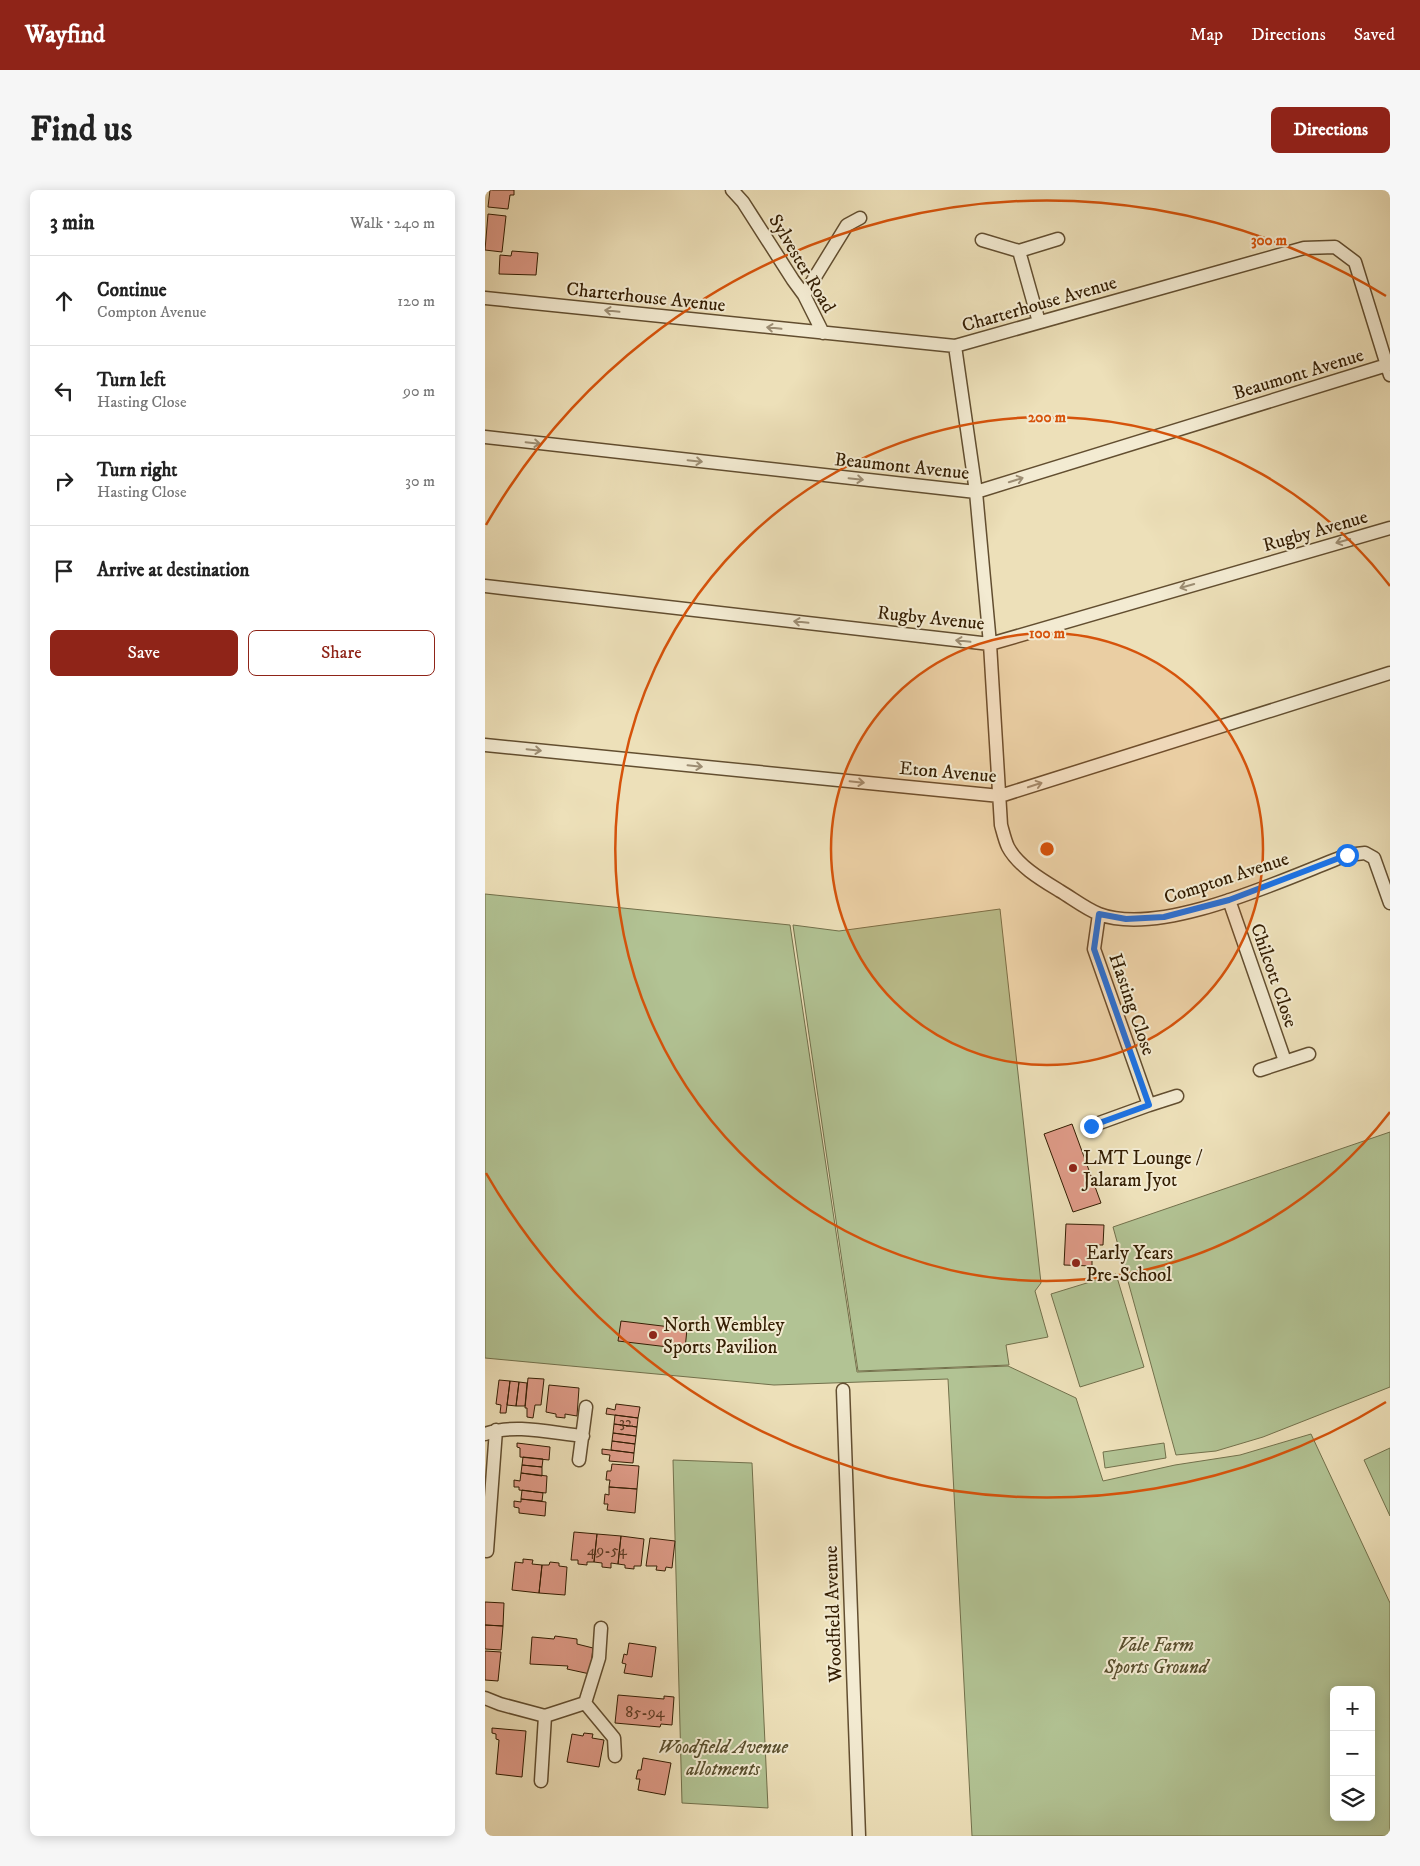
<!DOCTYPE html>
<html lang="en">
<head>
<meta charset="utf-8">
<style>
	:root { --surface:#fff; --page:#f6f6f6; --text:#222; --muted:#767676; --line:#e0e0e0; --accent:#8f2418 }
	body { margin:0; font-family:"IM FELL DW Pica",serif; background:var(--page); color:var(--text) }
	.controls { position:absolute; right:15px; bottom:15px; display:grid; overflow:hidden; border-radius:8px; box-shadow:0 2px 12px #0003 }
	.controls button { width:45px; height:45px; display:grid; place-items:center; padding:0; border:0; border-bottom:1px solid var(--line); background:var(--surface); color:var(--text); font:25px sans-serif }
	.stop { position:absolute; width:15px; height:15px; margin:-11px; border:4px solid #1a73e8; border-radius:50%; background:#fff }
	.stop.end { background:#1a73e8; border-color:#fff; box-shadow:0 1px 5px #0008 }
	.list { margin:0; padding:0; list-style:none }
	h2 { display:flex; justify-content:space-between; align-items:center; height:65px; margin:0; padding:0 20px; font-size:21px }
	h2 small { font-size:16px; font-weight:400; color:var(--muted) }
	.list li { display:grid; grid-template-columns:32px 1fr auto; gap:15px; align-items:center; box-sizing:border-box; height:90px; padding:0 20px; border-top:1px solid var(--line) }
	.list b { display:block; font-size:19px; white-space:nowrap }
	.list p { margin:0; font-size:16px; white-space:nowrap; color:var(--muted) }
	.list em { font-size:16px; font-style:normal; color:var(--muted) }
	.actions { display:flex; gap:10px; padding:15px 20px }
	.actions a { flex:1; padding:11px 0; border:1px solid var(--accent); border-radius:8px; text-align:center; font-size:18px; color:var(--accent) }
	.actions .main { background:var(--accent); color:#fff }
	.icon { flex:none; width:28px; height:28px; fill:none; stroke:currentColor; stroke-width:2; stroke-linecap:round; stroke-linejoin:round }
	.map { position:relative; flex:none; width:905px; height:1646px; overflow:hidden; border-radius:8px }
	header { display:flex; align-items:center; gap:30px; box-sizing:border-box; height:70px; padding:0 25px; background:var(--accent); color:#fff }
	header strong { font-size:24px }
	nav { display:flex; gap:28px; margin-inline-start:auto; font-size:18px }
	.intro { display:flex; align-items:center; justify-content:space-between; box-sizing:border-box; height:120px; padding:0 30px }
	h1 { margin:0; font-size:35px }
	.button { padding:12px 22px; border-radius:8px; background:var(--accent); color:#fff; font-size:18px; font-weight:700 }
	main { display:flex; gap:30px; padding:0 30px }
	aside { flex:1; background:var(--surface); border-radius:8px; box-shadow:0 2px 12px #0003 }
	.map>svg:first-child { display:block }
	.green { fill:#b2c394; stroke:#72704b; fill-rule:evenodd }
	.building { fill:#df9b88; stroke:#331d02 }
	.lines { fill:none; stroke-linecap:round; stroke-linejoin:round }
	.street-casing { stroke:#624e30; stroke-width:15 }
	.street { stroke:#f3ebd2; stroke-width:12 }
	.oneway { stroke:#9d8e74 }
	.route { stroke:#1a73e8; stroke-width:6 }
	.ring { fill:none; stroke:#d6530b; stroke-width:2.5 }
	.poi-dot { fill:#8f2418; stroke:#f3ebd2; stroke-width:2 }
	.labels { text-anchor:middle; stroke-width:4; stroke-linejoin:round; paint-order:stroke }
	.number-label { font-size:16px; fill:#5e3c24 }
	.street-label { font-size:19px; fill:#331d02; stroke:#f3ebd2 }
	.poi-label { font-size:19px; fill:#331d02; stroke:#f3ebd2; text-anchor:start }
	.park-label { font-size:19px; font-style:italic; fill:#594f2e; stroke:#f3ebd2 }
	.centre { fill:#d6530b; stroke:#f3ebd2; stroke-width:2.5 }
	.ring-label { font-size:15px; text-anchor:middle; font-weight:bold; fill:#d6530b; stroke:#f3ebd2; stroke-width:4; stroke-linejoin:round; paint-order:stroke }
</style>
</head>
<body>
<header>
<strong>Wayfind</strong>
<nav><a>Map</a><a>Directions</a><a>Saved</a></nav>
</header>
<div class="intro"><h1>Find us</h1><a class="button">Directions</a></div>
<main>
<aside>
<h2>3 min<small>Walk · 240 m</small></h2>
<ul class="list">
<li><svg class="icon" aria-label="ahead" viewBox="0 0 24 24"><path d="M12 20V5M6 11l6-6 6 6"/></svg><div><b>Continue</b><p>Compton Avenue</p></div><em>120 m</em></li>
<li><svg class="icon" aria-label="left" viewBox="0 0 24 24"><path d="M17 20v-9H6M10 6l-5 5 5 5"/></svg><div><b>Turn left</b><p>Hasting Close</p></div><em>90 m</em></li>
<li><svg class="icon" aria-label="right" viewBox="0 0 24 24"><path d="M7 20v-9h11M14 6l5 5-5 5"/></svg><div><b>Turn right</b><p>Hasting Close</p></div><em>30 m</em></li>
<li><svg class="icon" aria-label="arrive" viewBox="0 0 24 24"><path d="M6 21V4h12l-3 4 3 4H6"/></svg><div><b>Arrive at destination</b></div></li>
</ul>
<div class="actions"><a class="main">Save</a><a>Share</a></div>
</aside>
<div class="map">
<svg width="905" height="1646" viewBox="0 0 905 1646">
	<rect width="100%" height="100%" fill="#ede0b9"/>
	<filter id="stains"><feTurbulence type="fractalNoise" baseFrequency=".004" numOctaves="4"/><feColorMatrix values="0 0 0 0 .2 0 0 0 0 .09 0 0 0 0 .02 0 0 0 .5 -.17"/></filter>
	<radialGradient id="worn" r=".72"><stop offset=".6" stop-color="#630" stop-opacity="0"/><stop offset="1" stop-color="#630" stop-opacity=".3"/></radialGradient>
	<path class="green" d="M0 704 305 735 372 1182 523 1176 591 1208 618 1291 690 1275 755 1265 826 1244 905 1413V1646H487L463 1189 289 1195 0 1168ZM849 1500H886V1627H849Z
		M515 719 556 1093 550 1101 563 1147 521 1155 524 1175 373 1181 308 735 354 741Z
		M905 942V1197L778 1247 731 1261 691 1265 628 1037Z
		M631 1084 659 1177 595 1197 566 1104Z
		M679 1253 681 1268 620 1278 618 1262Z
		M905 1258V1326L879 1270Z
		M188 1270 267 1273 283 1618 197 1613Z"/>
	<path class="building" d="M5 0H29V5H25L23 19 3 17Z
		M3 24 21 26 17 62 0 60Z
		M27 61 53 63 51 85 14 84 15 65 26 66Z
		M587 934 616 1013 588 1022 559 944Z
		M581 1034 619 1035 618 1055H607V1076L579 1075Z
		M136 1131 202 1139 200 1159 133 1151Z
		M43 1188 59 1189 56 1215H50L48 1228 42 1227V1218H40Z
		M14 1190 25 1191 21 1223H15L16 1215 11 1214Z
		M25 1191 34 1192 31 1216 22 1215Z
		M34 1192 42 1193 40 1216H31Z
		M64 1195 94 1198 92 1226 80 1224V1228L71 1227V1224L61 1222Z
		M131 1214 155 1217 153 1228 121 1224 122 1218 130 1220Z
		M130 1225 153 1228 152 1237 129 1234Z
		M129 1234 152 1237 151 1246 128 1243Z
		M128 1243 151 1246 150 1254 127 1251Z
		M127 1251 150 1254 149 1263 126 1260Z
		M32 1253 65 1257 64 1270 35 1267V1258L32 1257Z
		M117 1259 149 1263 148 1273 124 1271 125 1265 117 1264Z
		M38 1267 58 1269 57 1277 37 1275Z
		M127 1274 154 1276 152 1299 124 1297 125 1290H121L122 1281H126Z
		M37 1275 57 1277V1286L36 1283Z
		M36 1283 62 1286 61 1303 34 1300V1297H29V1290L35 1291Z
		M124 1297 152 1299 150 1323 122 1320 123 1314H119L120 1304 124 1305Z
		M37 1300 58 1303 57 1311 36 1309Z
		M36 1309 61 1312 60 1326 34 1323V1318L29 1317V1311L36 1312Z
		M89 1342 112 1344 109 1372H102V1375L93 1374V1370H86Z
		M112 1344 136 1346 133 1374 126 1373V1378L117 1377V1373L109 1372Z
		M136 1346 159 1349 156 1376H149V1379L140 1378V1375L133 1374Z
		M165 1348 190 1351 187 1378 181 1377 180 1381 171 1380 172 1376H161Z
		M38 1369 48 1370 47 1374 57 1375 54 1403 27 1400 30 1372 38 1373Z
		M65 1372 74 1373V1376L82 1377 80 1405 54 1403 57 1375H64Z
		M0 1412 19 1413 18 1436 0 1435Z
		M0 1435 18 1436 16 1460 0 1459Z
		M70 1446 92 1449V1454L108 1458 105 1484 82 1479 83 1476 45 1474 47 1447 69 1449Z
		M144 1453 171 1457 167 1487 139 1483 141 1474 137 1473 139 1464 142 1465Z
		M0 1461 16 1462 13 1491 0 1490Z
		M133 1505 179 1509V1506L189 1507 187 1535 176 1534 175 1537 130 1533Z
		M7 1538 41 1541 37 1587 11 1584 14 1550 11 1549V1544L7 1543Z
		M99 1543 108 1544 107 1548 119 1550 114 1577 82 1572 87 1544 98 1546Z
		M158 1568 186 1573 180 1605 153 1600 155 1589H151L153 1580H156Z"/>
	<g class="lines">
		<g class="street-casing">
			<path id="street" d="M247 0 258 12 308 90 319 105 338 143
				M497 50 534 61 573 49
				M534 61 554 132
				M319 105 362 35 375 28
				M0 108 470 156 819 58 850 57 870 72 905 185
				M470 156 491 302 505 454 516 635C518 642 520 651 523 657 533 676 557 690 575 701 587 708 601 719 614 724 677 748 801 688 862 665L880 663 889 668 905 713
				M0 247 491 302 902 175
				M0 396 505 454 905 338
				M0 555 515 606 905 483
				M744 710 800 871
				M775 880 824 864
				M664 915 692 906
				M606 936 664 915 609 759 614 724
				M358 1200 374 1646
				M0 1244C30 1233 67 1243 98 1246
				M94 1270 101 1217
				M2 1361 11 1240
				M0 1508 15 1514 60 1526 100 1513 114 1468 116 1438
				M100 1513 129 1548 130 1566
				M56 1591 60 1526"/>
		</g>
		<use href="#street" class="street"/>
	</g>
	<defs><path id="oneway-shaft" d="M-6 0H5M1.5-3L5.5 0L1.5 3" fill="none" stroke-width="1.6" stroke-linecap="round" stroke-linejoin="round" transform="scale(1.25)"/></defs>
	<g class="oneway">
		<use href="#oneway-shaft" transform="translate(127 121) rotate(-174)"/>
		<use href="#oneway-shaft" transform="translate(289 138) rotate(-174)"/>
		<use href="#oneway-shaft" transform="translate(48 253) rotate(6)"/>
		<use href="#oneway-shaft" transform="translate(210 271) rotate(6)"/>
		<use href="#oneway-shaft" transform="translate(371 289) rotate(6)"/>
		<use href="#oneway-shaft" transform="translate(531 290) rotate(-17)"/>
		<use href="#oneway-shaft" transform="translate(858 351) rotate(164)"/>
		<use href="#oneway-shaft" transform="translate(702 396) rotate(164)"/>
		<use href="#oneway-shaft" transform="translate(316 432) rotate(-174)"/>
		<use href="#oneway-shaft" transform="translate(478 451) rotate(-174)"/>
		<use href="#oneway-shaft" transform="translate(49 560) rotate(6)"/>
		<use href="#oneway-shaft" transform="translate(210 576) rotate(6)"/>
		<use href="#oneway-shaft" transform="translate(372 592) rotate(6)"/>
		<use href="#oneway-shaft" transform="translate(550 595) rotate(-18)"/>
	</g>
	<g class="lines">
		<path class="route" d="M606 936 664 915 609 759 614 724 641 729 679 727 744 710 862 665"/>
	</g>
	<circle cx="562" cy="659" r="216" fill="#d6530b" fill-opacity=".12"/>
	<g class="ring">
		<circle cx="562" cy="659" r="216"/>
		<path d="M905 922A432 432 0 1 1 905 396"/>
		<path d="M901 1212A648 648 0 0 1 1 983M1 335A648 648 0 0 1 901 106"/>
	</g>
	<g class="poi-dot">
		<circle cx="588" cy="978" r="5"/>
		<circle cx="591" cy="1073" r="5"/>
		<circle cx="168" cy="1145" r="5"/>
	</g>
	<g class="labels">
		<g class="number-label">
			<text x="141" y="1237">32</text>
			<text x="122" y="1365">49-54</text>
			<text x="160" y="1527">85-94</text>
		</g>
		<g class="street-label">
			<text transform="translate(318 73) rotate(59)" y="7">Sylvester Road</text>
			<text transform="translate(161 106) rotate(6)" y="7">Charterhouse Avenue</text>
			<text transform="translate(554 113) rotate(-16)" y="7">Charterhouse Avenue</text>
			<text transform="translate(813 183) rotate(-17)" y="7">Beaumont Avenue</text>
			<text transform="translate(417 275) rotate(6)" y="7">Beaumont Avenue</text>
			<text transform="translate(830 340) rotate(-16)" y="7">Rugby Avenue</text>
			<text transform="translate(446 427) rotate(6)" y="7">Rugby Avenue</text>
			<text transform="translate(463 581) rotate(5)" y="7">Eton Avenue</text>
			<text transform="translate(741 687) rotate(-18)" y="7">Compton Avenue</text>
			<text transform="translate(790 785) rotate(71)" y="7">Chilcott Close</text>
			<text transform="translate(648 814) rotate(71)" y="7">Hasting Close</text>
			<text transform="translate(347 1424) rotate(-92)" y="7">Woodfield Avenue</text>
		</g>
		<g class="poi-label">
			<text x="598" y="974">LMT Lounge /<tspan x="598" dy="22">Jalaram Jyot</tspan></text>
			<text x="601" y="1069">Early Years<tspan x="601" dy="22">Pre-School</tspan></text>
			<text x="178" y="1141">North Wembley<tspan x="178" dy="22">Sports Pavilion</tspan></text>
		</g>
		<g class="park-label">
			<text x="671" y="1461">Vale Farm<tspan x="671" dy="22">Sports Ground</tspan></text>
			<text x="238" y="1563">Woodfield Avenue<tspan x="238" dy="22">allotments</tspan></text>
		</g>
	</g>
	<circle cx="562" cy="659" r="8" class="centre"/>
	<g class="ring-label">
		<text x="784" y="55">300 m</text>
		<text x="562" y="232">200 m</text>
		<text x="562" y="448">100 m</text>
	</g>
	<rect width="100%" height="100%" filter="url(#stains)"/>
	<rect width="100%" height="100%" fill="url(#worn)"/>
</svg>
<div class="controls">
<button>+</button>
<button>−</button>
<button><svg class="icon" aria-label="layers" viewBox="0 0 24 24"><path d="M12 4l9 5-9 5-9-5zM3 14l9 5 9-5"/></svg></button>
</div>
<div class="stop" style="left:862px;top:665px"></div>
<div class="stop end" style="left:606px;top:936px"></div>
</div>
</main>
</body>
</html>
